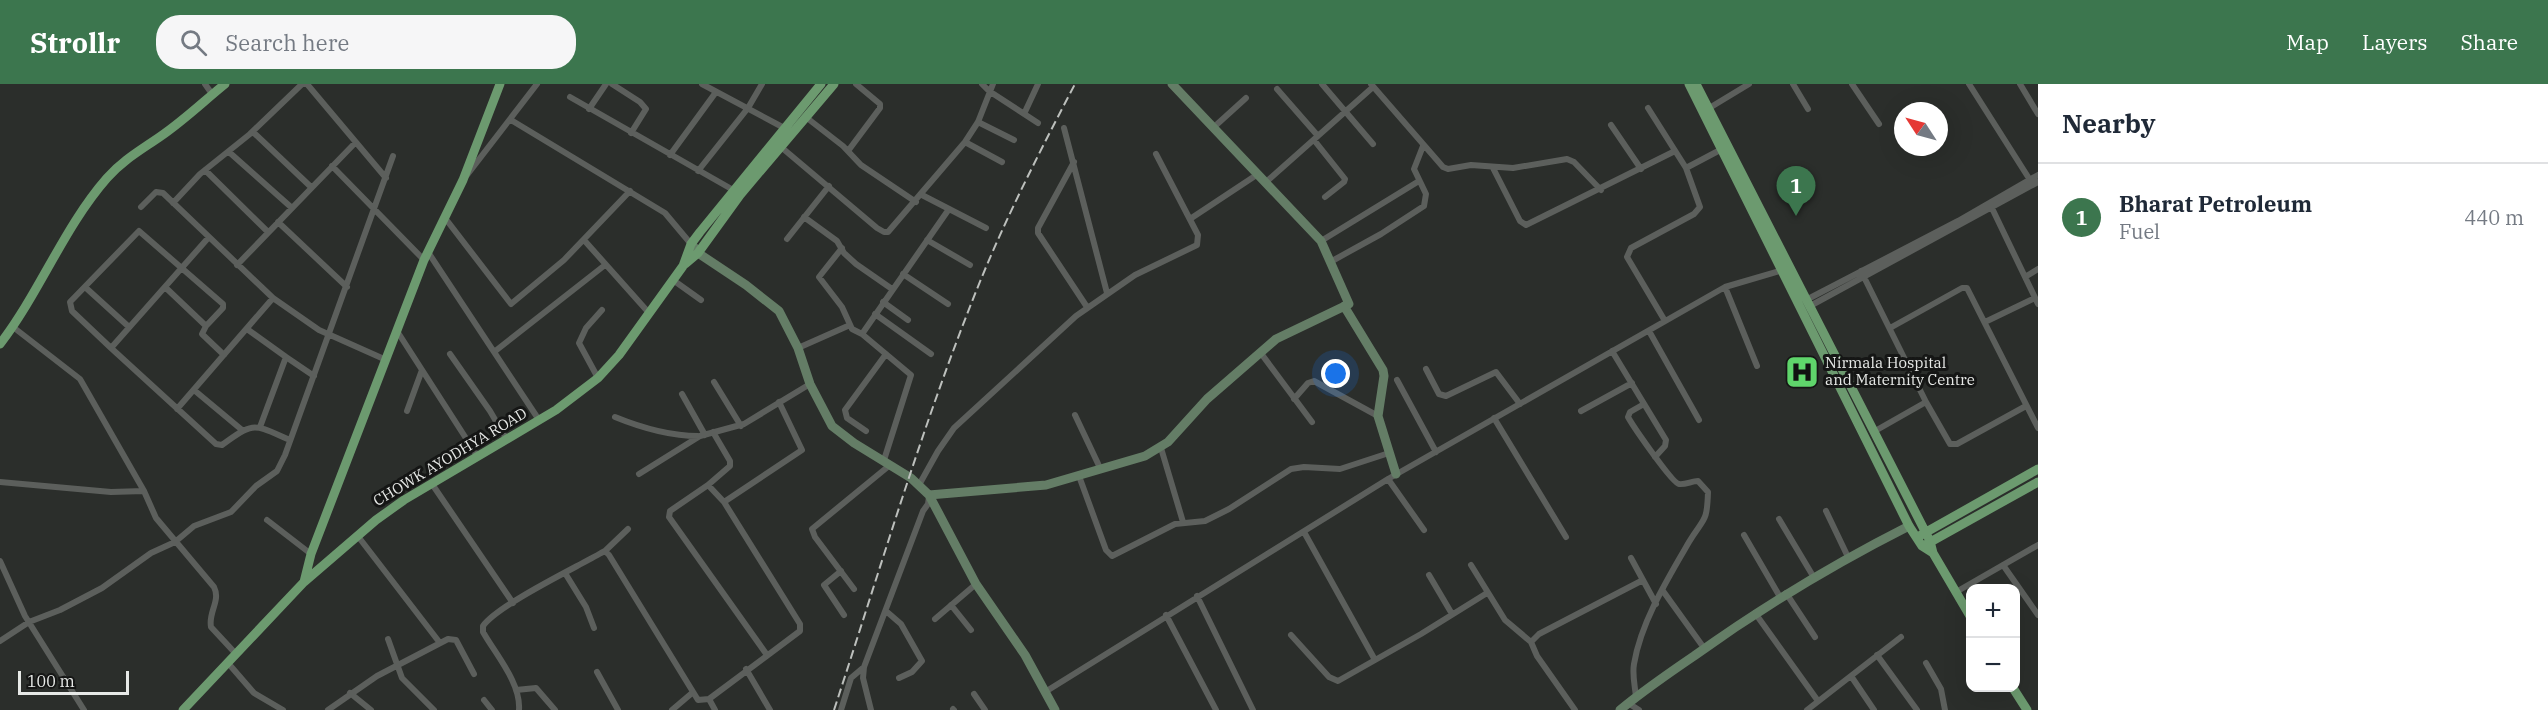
<!DOCTYPE html>
<html lang="en">
<head>
<meta charset="utf-8">
<style>
	:root { --surface:#fff; --page:#f6f6f7; --text:#1f2937; --muted:#747a83; --line:#e0e1e3; --accent:#3c764e }
	body { margin:0; font-family:"IBM Plex Serif",serif; background:var(--page); color:var(--text) }
	.controls { position:absolute; right:18px; bottom:18px; display:grid; overflow:hidden; border-radius:12px; box-shadow:0 6px 24px #0002 }
	.controls button { width:54px; height:54px; display:grid; place-items:center; padding:0; border:0; border-bottom:2px solid var(--line); background:var(--surface); color:var(--text); font:30px sans-serif }
	.compass { position:absolute; left:1894px; top:18px; width:54px; height:54px; border-radius:50%; background:var(--surface); box-shadow:0 6px 24px #0002; rotate:306deg }
	.scale { position:absolute; left:18px; bottom:15px; width:111px; box-sizing:border-box; padding-left:6px; border:3px solid #e7e9e7; border-top:0; font-size:16px; line-height:21px; white-space:nowrap; color:#e7e9e7; -webkit-text-stroke:4px #151615; paint-order:stroke }
	.you { position:absolute; left:1336px; top:290px; width:21px; height:21px; margin:-15px; border:4px solid #fff; border-radius:50%; background:#1a73e8; box-shadow:0 0 0 9px #1a73e833 }
	.badge { display:grid; place-items:center; width:39px; height:39px; border-radius:50%; background:var(--accent); color:#fff; font-size:20px; font-weight:700 }
	.pin { position:absolute; translate:-50% -50px; filter:drop-shadow(0 2px 3px #0008) }
	.pin::after { content:''; position:absolute; top:32px; width:21px; height:18px; background:inherit; clip-path:polygon(0 0,100% 0,50% 100%) }
	.list { margin:0; padding:0; list-style:none }
	h2 { display:flex; justify-content:space-between; align-items:center; height:78px; margin:0; padding:0 24px; font-size:26px }
	h2 small { font-size:20px; font-weight:400; color:var(--muted) }
	.list li { display:grid; grid-template-columns:39px 1fr auto; gap:18px; align-items:center; box-sizing:border-box; height:108px; padding:0 24px; border-top:2px solid var(--line) }
	.list b { display:block; font-size:22px; white-space:nowrap }
	.list p { margin:0; font-size:20px; white-space:nowrap; color:var(--muted) }
	.list em { font-size:20px; font-style:normal; color:var(--muted) }
	.icon { flex:none; width:33px; height:33px; fill:none; stroke:currentColor; stroke-width:2; stroke-linecap:round; stroke-linejoin:round }
	.map { position:relative; flex:none; width:2038px; height:626px; overflow:hidden }
	header { display:flex; align-items:center; gap:36px; box-sizing:border-box; height:84px; padding:0 30px; background:var(--accent); color:#fff }
	header strong { font-size:28px }
	nav { display:flex; gap:33px; margin-inline-start:auto; font-size:21px }
	.search { width:420px; height:54px; background:var(--page); display:flex; align-items:center; gap:15px; box-sizing:border-box; padding:0 21px; border-radius:24px; color:var(--muted); font-size:22px }
	main { display:flex }
	aside { flex:1; background:var(--surface) }
	.map>svg:first-child { display:block }
	.lines { fill:none; stroke-linecap:round; stroke-linejoin:round }
	.street { stroke:#5c5f5c; stroke-width:6 }
	.secondary { stroke:#647d66; stroke-width:9 }
	.primary { stroke:#6c9a6f; stroke-width:9 }
	.rail { stroke:#bdc0bd; stroke-width:2; stroke-dasharray:9 4.5; stroke-linecap:butt }
	.labels { text-anchor:middle; stroke-width:6; stroke-linejoin:round; paint-order:stroke }
	.poi-label { font-size:15px; fill:#e7e9e7; stroke:#151615; text-anchor:start }
	.street-label { font-size:15px; fill:#e7e9e7; stroke:#151615 }
</style>
</head>
<body>
<header>
<strong>Strollr</strong>
<div class="search"><svg class="icon" aria-label="search" viewBox="0 0 24 24"><circle cx="10" cy="10" r="6"/><path d="M15 15l6 6"/></svg>Search here</div>
<nav><a>Map</a><a>Layers</a><a>Share</a></nav>
</header>
<main>
<div class="map">
<svg width="2038" height="626" viewBox="0 0 2038 626">
	<rect width="100%" height="100%" fill="#2b2e2b"/>
	<g class="lines">
		<path class="street" d="M205 0 212 10
			M304 0H307L386 94
			M612 0 640 18 646 25 631 49
			M702 0 788 46
			M982 0 989 7 1038 39
			M1322 0 1373 60
			M1371 0 1443 83 1448 85 1471 81 1513 84 1567 75 1574 78 1601 106
			M1793 0 1808 25
			M1852 0 1879 40
			M1969 0 2030 96
			M2020 0 2038 30
			M1277 5 1318 52
			M570 13 735 107
			M1648 24 1686 84 1700 123 1694 130 1631 164 1627 173 1665 237
			M589 25 606 0
			M1706 26 1749 0
			M1024 30 1038 0
			M807 34 843 62 861 81 916 118
			M511 36 665 129 691 160
			M978 38 1014 56
			M1611 41 1641 85
			M1214 43 1246 14
			M1064 44 1107 209
			M253 48 311 103
			M1314 56 1345 95 1344 98 1325 113
			M965 58 1002 78
			M781 63 877 144 884 148H888L965 58 978 38 993 0
			M848 67 880 24V20L856 0
			M229 68 292 124
			M670 71 716 8
			M1074 78 1038 144V149L1087 223
			M332 82 424 176
			M1493 84 1520 137 1526 141 1675 67
			M1686 84 1722 65
			M205 86 268 148
			M698 87 748 24 762 0
			M467 91 537 0
			M1266 98 1373 3
			M922 111 986 144
			M173 119 200 90 250 50 302 0
			M1990 120 2038 220
			M141 123 156 108 163 109 273 214 319 246 384 275
			M804 133 837 157 844 169 856 180 892 205
			M445 134 511 220 564 176 630 107
			M1190 135 1258 90
			M278 138 347 203
			M209 153 111 264 216 360 222 361C255 337 253 340 290 356
			M787 155 829 102
			M584 156 649 229
			M927 156 970 181
			M1321 157 1419 97
			M842 164 819 193 842 223 852 245 862 250
			M428 168 539 336
			M1332 177 1381 150 1424 122 1426 110 1414 85 1423 62
			M237 181 355 59
			M1861 187 1926 318 1950 360H1957L2026 322
			M903 190 948 220
			M2025 193 2038 185
			M673 196 701 216
			M85 203 129 243
			M165 203 206 242 202 250 224 271
			M1725 203 1757 282
			M1806 216 1958 137 2038 91
			M883 218 908 236
			M1810 222 2038 98
			M875 230 931 270
			M1985 238 2035 214
			M13 243 80 295 144 407 156 434 214 503C221 517 208 528 211 543L236 570
			M1890 244 1962 204H1967L2038 344
			M247 245 286 273 260 343
			M397 247 478 373
			M1649 247 1699 336
			M111 264 72 227 70 218 139 147 223 220V224L206 242
			M798 264 850 241
			M1612 267 1666 356 1665 362 1655 373
			M494 268 605 181
			M1260 268 1312 338
			M450 270 490 327 507 356
			M286 273 314 292
			M1426 285 1439 310 1446 312 1496 288 1520 320
			M598 294 579 259 586 244 602 226
			M1397 296 1436 368
			M714 298 741 342
			M194 306 242 346
			M682 310 705 351
			M1294 315 1308 299 1314 297 1378 332
			M177 325 273 214
			M407 327 422 286
			M1581 327 1632 299
			M1075 331 1101 386
			M615 333C642 344 669 352 698 352
			M1494 334 1566 453
			M866 347 847 334 845 326 886 270
			M1875 347 1926 318
			M713 348 730 377V382L708 401 670 427 669 433 767 571
			M1161 364 1183 438
			M884 376 911 291 862 250 949 125
			M639 390 700 352 744 340 810 300
			M1079 392 1106 466 1112 472 1175 440 1205 437 1229 425 1291 385 1304 383 1340 385 1389 369
			M1388 395 1424 446
			M0 398 111 408 144 407
			M432 400 513 519
			M708 401 724 418
			M919 401 938 367 954 344 1076 232 1135 191 1197 161 1198 151 1156 70
			M1826 427 1848 473
			M1779 435 1813 492
			M267 436 311 470
			M1304 448 1375 576
			M357 451 440 559
			M1744 451 1780 513
			M605 467 628 445
			M1631 474 1656 520
			M0 477 25 532 84 626
			M1471 481 1505 536 1531 558
			M2003 481 2038 531
			M841 487 824 501 844 531
			M565 489 586 523 594 544
			M1429 491 1452 530
			M854 505 815 453 812 445 890 381
			M1663 507 1704 564
			M1956 508 2038 461
			M1786 509 1815 553
			M1197 512 1253 626
			M951 521 971 546
			M886 527 901 540 922 577 912 588 899 594
			M1755 529 1818 617
			M1166 531 1216 626
			M935 535 976 500
			M1291 551 1329 593 1338 597 1421 550 1487 509
			M388 555 402 594 434 626
			M0 557 29 538 60 526 102 504 151 469 175 458 194 442 231 428 256 402 277 387 285 371 393 72
			M1877 571 1917 626
			M228 579 254 609 283 626
			M1926 579 1941 605 1945 626
			M746 585 770 626
			M597 588 618 626
			M1851 592 1874 626
			M516 606 536 604 555 626
			M1045 608 1388 395 1725 203 1783 186
			M350 609 371 626
			M974 610 985 626
			M1636 613C1635 602 1632 591 1634 580 1641 538 1668 494 1689 458 1704 433 1707 440 1708 408L1698 397C1692 397 1685 401 1679 400 1672 399 1633 342 1628 333L1630 328 1644 320
			M709 615 715 626
			M484 616 492 626
			M1628 619 1639 626
			M953 625 954 626
			M328 626 377 592 448 555 456 556 474 590
			M519 626C521 599 496 571 483 548V542C498 521 575 484 601 469L605 467 609 471 698 616 709 615 800 547V540L724 418 802 366 779 318
			M672 626 692 609
			M841 626 851 594 864 583
			M871 626 863 594 864 583 923 427 928 420 929 413
			M1575 626 1537 572 1531 558 1539 550 1643 496
			M1807 626 1901 553"/>
		<path class="secondary" d="M694 163 698 169 746 201 779 227 798 264 810 300 832 342 854 359 911 394 929 411 976 500 1025 571 1055 626
			M1344 222 1383 286 1384 292 1378 332 1396 390
			M929 411 1046 401 1145 372 1168 358 1207 315 1276 255 1349 220 1321 157 1172 0
			M1620 626C1644 606 1669 589 1694 572 1765 521 1832 481 1909 442"/>
		<path class="primary" d="M1689 0 1909 442 1922 462 1933 469
			M1696 0 1930 457 1933 469 1970 532
			M685 180 698 169 740 111 834 0
			M0 260C40 208 64 143 107 94 123 76 141 66 161 52 183 37 204 17 225 0
			M1921 451 2038 385
			M1925 461 2038 398
			M304 498 311 470 424 176 463 96 500 0
			M2013 604 2027 626
			M183 626 304 498 376 436 404 416 556 326 598 294 619 271 683 182 691 160 700 148 821 0"/>
		<path class="rail" d="M834 626C880 486 922 342 977 205 1005 135 1040 67 1075 0"/>
	</g>
	<defs>
		<g id="hospital-square" transform="scale(1.725)"><rect x="-9" y="-9" width="18" height="18" rx="4" fill="#5fd56b" stroke="#151615"/><path d="M-5-5h3v3.5h4V-5h3V5h-3V1.5h-4V5h-3Z" fill="#111"/></g>
	</defs>
	<g fill-rule="evenodd">
		<use href="#hospital-square" x="1802" y="288"/>
	</g>
	<g class="labels">
		<g class="poi-label">
			<text x="1825" y="284">Nirmala Hospital<tspan x="1825" dy="17">and Maternity Centre</tspan></text>
		</g>
		<g class="street-label">
			<text transform="translate(450 373) rotate(-31)" y="5">CHOWK AYODHYA ROAD</text>
		</g>
	</g>
</svg>
<div class="controls">
<button>+</button>
<button>−</button>
</div>
<svg class="compass" viewBox="-18 -18 36 36"><path d="M0-13l5 13h-10z" fill="#e53935"/><path d="M0 13l5-13h-10z" fill="#747a83"/></svg>
<div class="scale">100 m</div>
<div class="you"></div>
<div class="pin badge" style="left:1796px;top:132px">1</div>
</div>
<aside>
<h2>Nearby<small></small></h2>
<ul class="list">
<li><span class="badge">1</span><div><b>Bharat Petroleum</b><p>Fuel</p></div><em>440 m</em></li>
</ul>
</aside>
</main>
</body>
</html>
